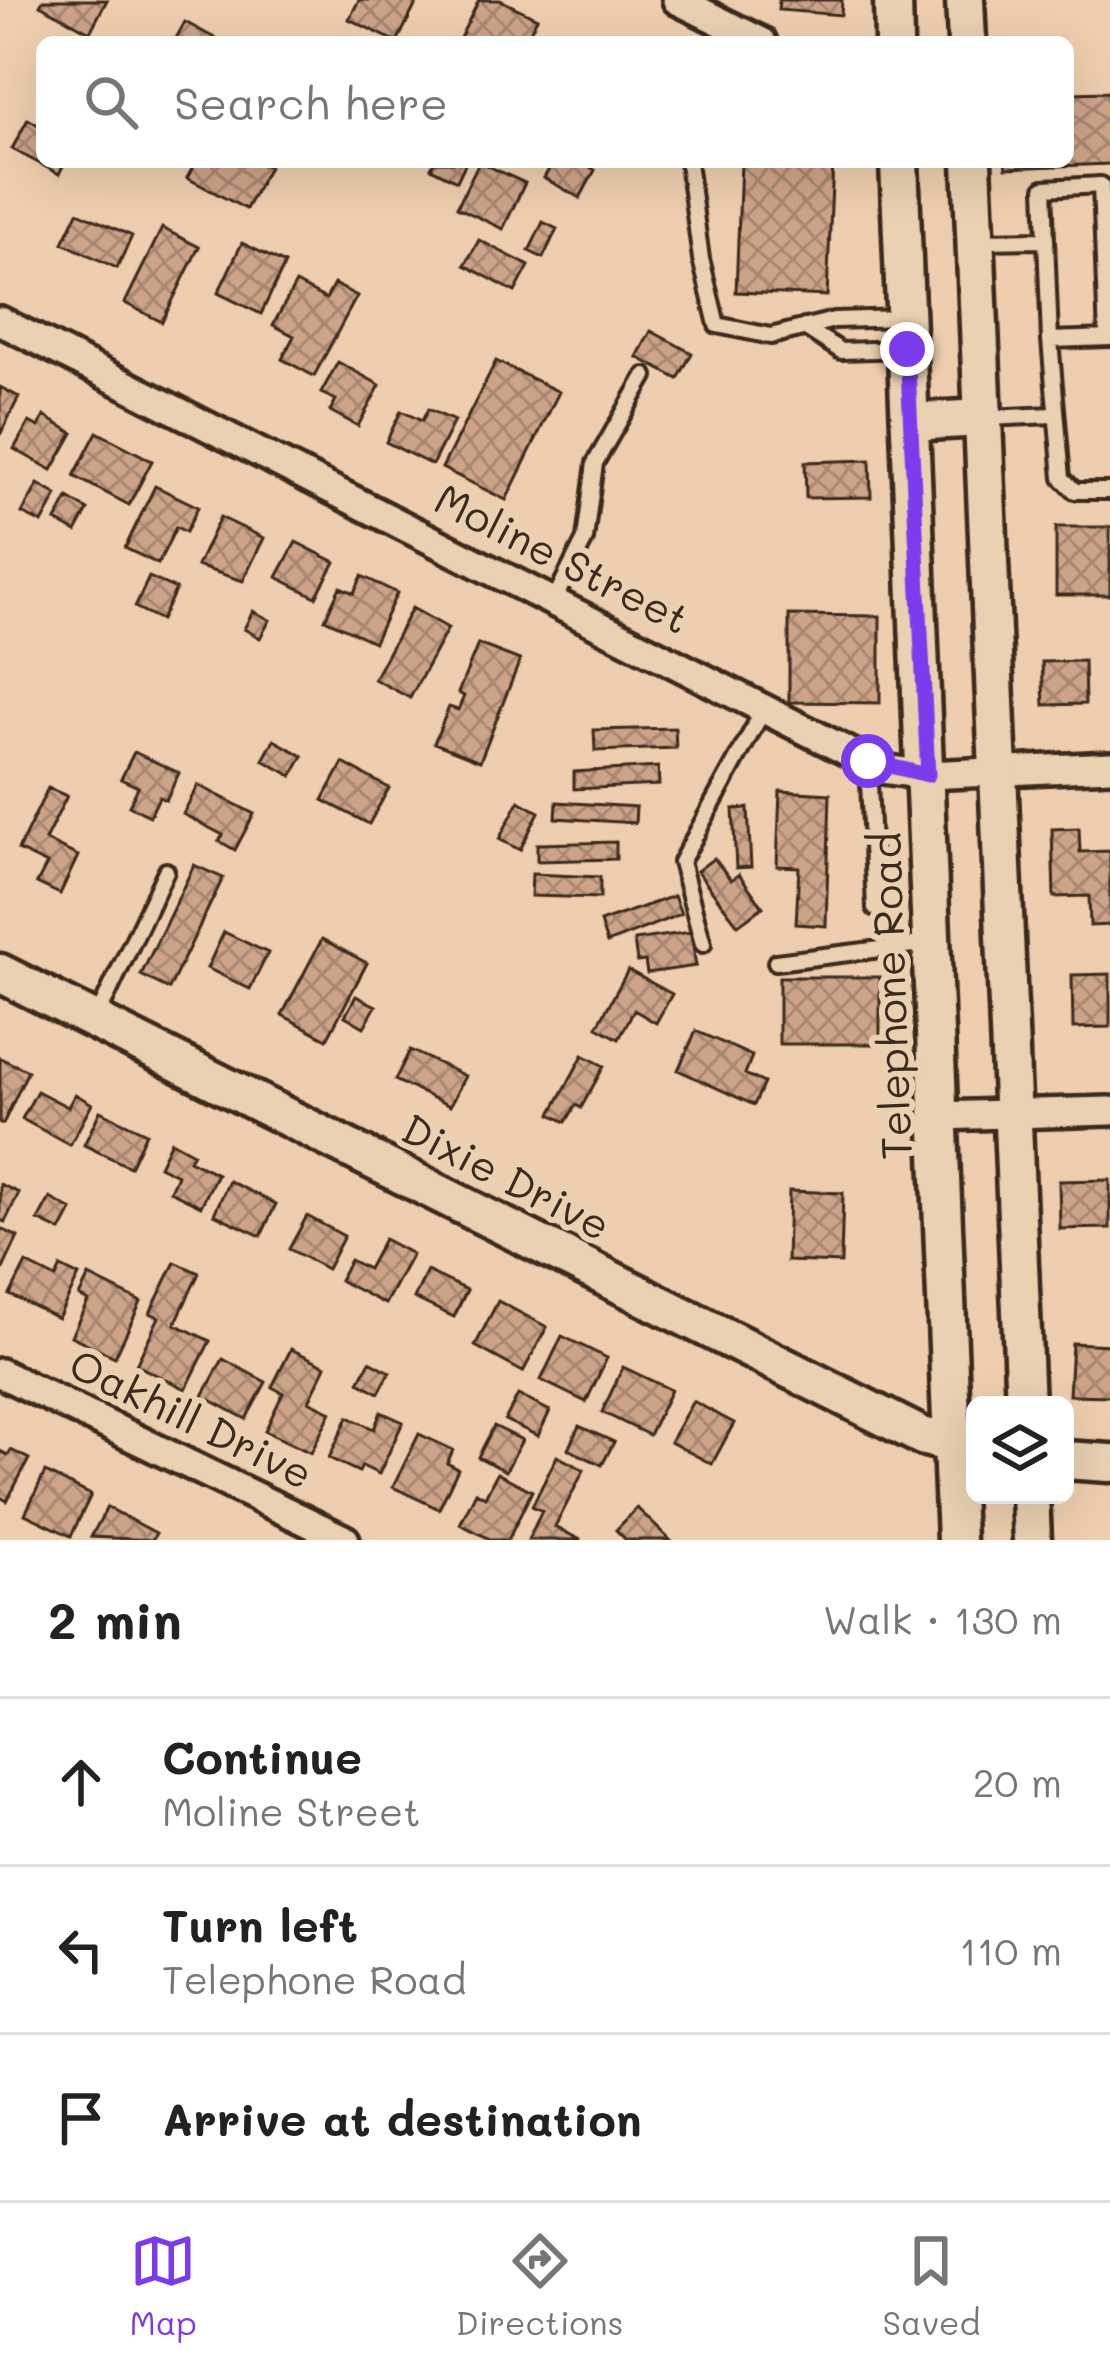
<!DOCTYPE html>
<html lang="en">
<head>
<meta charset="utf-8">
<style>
	:root { --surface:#fff; --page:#f6f6f6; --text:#222; --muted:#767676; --line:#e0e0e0; --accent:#7c3aed }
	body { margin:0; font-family:Mali,sans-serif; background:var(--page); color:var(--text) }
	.controls { position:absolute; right:36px; bottom:36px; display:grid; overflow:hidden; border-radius:18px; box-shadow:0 12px 48px #0002 }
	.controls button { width:108px; height:108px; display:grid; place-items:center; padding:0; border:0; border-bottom:3px solid var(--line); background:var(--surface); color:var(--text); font:60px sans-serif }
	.stop { position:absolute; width:36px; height:36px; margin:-27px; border:9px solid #7c3aed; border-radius:50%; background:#fff }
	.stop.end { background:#7c3aed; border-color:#fff; box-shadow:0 3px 12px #0008 }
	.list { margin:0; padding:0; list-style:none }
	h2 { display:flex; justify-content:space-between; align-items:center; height:156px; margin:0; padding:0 48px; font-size:51px }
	h2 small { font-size:39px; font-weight:400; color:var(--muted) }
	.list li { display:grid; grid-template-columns:78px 1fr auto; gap:36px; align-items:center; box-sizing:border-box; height:168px; padding:0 48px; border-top:3px solid var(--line) }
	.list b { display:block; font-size:45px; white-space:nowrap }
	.list p { margin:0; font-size:39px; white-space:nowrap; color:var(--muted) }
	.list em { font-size:39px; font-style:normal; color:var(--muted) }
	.icon { flex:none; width:66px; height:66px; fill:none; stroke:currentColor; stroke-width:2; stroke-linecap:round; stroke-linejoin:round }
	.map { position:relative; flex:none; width:1110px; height:1540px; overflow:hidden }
	.search { position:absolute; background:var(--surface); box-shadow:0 12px 48px #0002; left:36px; right:36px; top:36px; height:132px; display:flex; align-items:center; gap:30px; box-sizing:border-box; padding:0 42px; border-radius:18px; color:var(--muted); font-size:45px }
	.sheet { height:660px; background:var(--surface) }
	nav { display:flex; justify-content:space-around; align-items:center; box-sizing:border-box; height:168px; border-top:3px solid var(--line); background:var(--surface); font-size:33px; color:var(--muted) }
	nav a { display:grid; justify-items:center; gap:6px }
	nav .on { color:var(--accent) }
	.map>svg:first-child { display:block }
	.building { fill:url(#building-cross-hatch); stroke:#3b2a1e; stroke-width:3 }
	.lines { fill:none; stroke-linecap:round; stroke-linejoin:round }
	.lane-casing { stroke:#3b2a1e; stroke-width:22 }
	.street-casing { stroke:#3b2a1e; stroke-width:36 }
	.secondary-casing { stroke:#3b2a1e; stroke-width:45 }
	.lane { stroke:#e9d1b1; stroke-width:14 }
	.street { stroke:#e9d1b1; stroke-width:27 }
	.secondary { stroke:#e9d1b1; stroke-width:36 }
	.route { stroke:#7c3aed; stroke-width:15 }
	.labels { text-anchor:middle; stroke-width:12; stroke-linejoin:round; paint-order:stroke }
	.street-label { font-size:42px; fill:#3b2a1e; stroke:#e9d1b1 }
</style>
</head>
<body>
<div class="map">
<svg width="1110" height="1540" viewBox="0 0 1110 1540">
	<defs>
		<pattern id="building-cross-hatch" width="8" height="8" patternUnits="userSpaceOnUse" patternTransform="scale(3)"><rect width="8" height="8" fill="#cea489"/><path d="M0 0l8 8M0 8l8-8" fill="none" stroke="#a8866f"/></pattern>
	</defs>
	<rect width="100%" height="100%" fill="#eeceae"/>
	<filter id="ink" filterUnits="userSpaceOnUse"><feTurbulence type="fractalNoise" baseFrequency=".00833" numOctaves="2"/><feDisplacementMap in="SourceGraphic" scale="24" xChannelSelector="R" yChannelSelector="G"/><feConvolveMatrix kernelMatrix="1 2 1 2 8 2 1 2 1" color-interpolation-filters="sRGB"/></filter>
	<g filter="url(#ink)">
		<path class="building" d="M43 0H107L90 32 40 5Z
			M359 0H418L397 42 349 19Z
			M479 0H500L537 18 525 42H458Z
			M779 0H842L841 15 778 10Z
			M185 22 222 42H174Z
			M1109 92 1110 164 1006 168 1005 162H1068V93Z
			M28 119 42 127V162H65L59 174 12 149Z
			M196 162H259L269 167 246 209 187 178Z
			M434 162H466L457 181 431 168Z
			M479 162 525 183 503 229 457 207Z
			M553 162H581L595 170 580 198 544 178Z
			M741 162H833L827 296 736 292Z
			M78 212 132 236 117 268 63 243Z
			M543 222 557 229 543 258 529 251Z
			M162 228 199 247 162 322 125 303Z
			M479 240 529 266 515 292 465 265Z
			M242 243 285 264 261 314 218 293Z
			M296 283 326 299 334 284 357 296 314 376 282 359 294 336 273 325Z
			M651 331 692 353 678 379 637 357Z
			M496 361 559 392 506 500 442 468Z
			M338 362 380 385 358 426 330 411 336 400 321 393Z
			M0 387 19 397 0 435Z
			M428 409 454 421 432 465 386 442 401 411 422 421Z
			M44 416 73 433 52 470 14 449 29 422 39 427Z
			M97 432 152 461 129 505 74 476Z
			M870 460 871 497 806 498 805 462Z
			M38 484 57 495 42 523 22 513Z
			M155 486 198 507 186 532 176 527 158 564 125 548Z
			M68 498 88 510 76 532 56 521Z
			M220 517 264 538 243 581 197 566Z
			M1056 527H1110V595H1056Z
			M296 542 335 562 316 597 277 577Z
			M362 576 397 593 374 642 325 619 340 587 354 593Z
			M149 577 176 589 161 620 135 607Z
			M412 608 448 628 410 698 374 679Z
			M253 611 270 620 260 638 244 629Z
			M789 615 880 616V703L789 702Z
			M478 644 520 660 480 761 434 743 449 707 458 710 464 696 458 693Z
			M1084 661 1085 704 1044 705 1042 662Z
			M675 728 676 748 595 751 594 730Z
			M274 740 303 756 292 776 263 760Z
			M134 752 179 773 166 800 159 797 150 816 129 806 138 787 121 779Z
			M343 763 389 788 369 824 323 800Z
			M658 767 659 785 574 789V772Z
			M198 785 254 814 235 850 219 841 223 835 183 814Z
			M48 788 67 796 45 840 78 856 60 894 37 883 47 864 18 850Z
			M780 791 830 794 826 926 796 924 799 867 777 866Z
			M519 801 539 812 520 850 499 839Z
			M557 802 636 807 635 823 556 818Z
			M748 808 751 867 736 868 733 809Z
			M1079 828 1080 852 1110 851V925L1090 926 1089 896 1054 897 1052 829Z
			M616 842V859L537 861V844Z
			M714 858 731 880 739 874 763 907 738 925 697 871Z
			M194 865 223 878 169 989 141 975Z
			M532 874 600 877V898L531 896Z
			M674 896 681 914 607 943 600 922Z
			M224 932 268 953 250 989 207 968Z
			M691 932 696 966 647 973 645 961 637 962 634 940Z
			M322 939 367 963 327 1039 282 1015Z
			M628 970 672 994 656 1023 634 1010 619 1039 597 1027Z
			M1110 974V1027L1073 1028 1072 975Z
			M779 977H880V1044H779Z
			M356 996 376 1006 364 1027 345 1016Z
			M696 1031 752 1056 745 1074 764 1083 754 1105 678 1070Z
			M410 1050 465 1076 450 1106 395 1080Z
			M583 1055 604 1066 581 1108 576 1105 566 1122 551 1114Z
			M0 1058 28 1071 3 1124 0 1123Z
			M37 1091 68 1107 75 1094 92 1104 70 1145 22 1119Z
			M100 1111 146 1133 130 1167 84 1145Z
			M171 1141 193 1153 189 1160 217 1174 201 1206 170 1191 177 1175 159 1166Z
			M1110 1180V1228L1060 1229 1059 1181Z
			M229 1181 276 1204 261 1236 214 1214Z
			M0 1184 19 1193 5 1222 0 1220Z
			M789 1191 843 1193 841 1263 787 1261Z
			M50 1198 72 1210 61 1231 38 1220Z
			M307 1216 344 1236 327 1269 289 1249Z
			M0 1228 18 1237 0 1275Z
			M384 1239 412 1254 385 1304 339 1280 350 1260 368 1269Z
			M175 1262 199 1273 175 1324 210 1341 186 1389 136 1365 159 1317 150 1313Z
			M26 1263 56 1278 61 1267 79 1276 58 1318 10 1295Z
			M427 1271 467 1290 454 1317 414 1298Z
			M89 1276 141 1302 115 1357 71 1336 88 1301 79 1296Z
			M498 1301 547 1327 523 1372 475 1346Z
			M562 1336 607 1358 586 1402 541 1380Z
			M1072 1343 1110 1345V1396L1069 1395Z
			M291 1349 326 1366 309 1401 331 1412 311 1453 265 1431 283 1393 272 1387Z
			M223 1359 266 1382 246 1419 203 1396Z
			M370 1361 390 1372 379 1393 359 1382Z
			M623 1367 671 1390 649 1435 602 1412Z
			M518 1395 550 1411 538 1436 505 1420Z
			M693 1401 734 1423 712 1464 670 1442Z
			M381 1412 403 1422 379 1474 362 1466 359 1472 329 1458 348 1417 374 1429Z
			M494 1426 522 1440 506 1471 478 1457Z
			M579 1426 614 1442 602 1465 568 1449Z
			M419 1434 453 1450 447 1463 458 1469 439 1509 393 1487Z
			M11 1450 29 1459 7 1501 0 1497V1451L8 1455Z
			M557 1456 584 1470 555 1527 581 1540H528L542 1511 532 1506Z
			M45 1472 91 1495 71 1536 25 1514Z
			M497 1473 532 1491 508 1540H492L460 1524 476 1492 485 1497Z
			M107 1507 156 1533 152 1540 91 1537Z
			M637 1508 670 1540H626L616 1530Z"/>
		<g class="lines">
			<g class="lane-casing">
				<path id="lane" d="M688 162 701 259 717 325 771 336 834 320 903 318
					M1046 240 1050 340 1110 338
					M977 241 1046 240 1044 188 1101 185 1107 338
					M804 327 841 351 906 349
					M1050 340 1062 478 1075 491H1110
					M987 418 1054 415
					M553 602 585 539 595 463 645 376
					M868 762 875 908
					M703 944 681 862 764 709
					M776 962 929 943
					M97 1017 166 871"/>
			</g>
			<g class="street-casing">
				<path id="street" d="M677 0 762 42
					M0 321 882 769 928 775 1110 766
					M939 1116 1110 1111
					M0 1373 345 1540"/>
			</g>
			<g class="secondary-casing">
				<path id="secondary" d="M893 0 894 42
					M965 0 967 42
					M899 162 956 1540
					M972 162 1025 1405
					M910 422 982 418
					M0 973 922 1436 975 1450
					M1065 1460 1110 1463
					M1030 1495 1032 1540"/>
			</g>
			<use href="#lane" class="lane"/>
			<use href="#street" class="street"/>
			<use href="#secondary" class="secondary"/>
		</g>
	</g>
	<g class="lines" filter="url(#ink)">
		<path class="route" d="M868 761 928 775 907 349"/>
	</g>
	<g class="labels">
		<g class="street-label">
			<text transform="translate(562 559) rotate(27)" y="15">Moline Street</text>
			<text transform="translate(891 996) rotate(-92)" y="15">Telephone Road</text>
			<text transform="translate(506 1177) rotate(27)" y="15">Dixie Drive</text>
			<text transform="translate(191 1419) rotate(26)" y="15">Oakhill Drive</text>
		</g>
	</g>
</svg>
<div class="controls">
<button><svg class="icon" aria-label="layers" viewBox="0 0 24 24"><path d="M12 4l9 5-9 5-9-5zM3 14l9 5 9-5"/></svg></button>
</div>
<div class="stop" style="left:868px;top:761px"></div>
<div class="stop end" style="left:907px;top:349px"></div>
<div class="search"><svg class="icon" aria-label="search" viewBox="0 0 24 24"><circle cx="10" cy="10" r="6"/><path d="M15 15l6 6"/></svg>Search here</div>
</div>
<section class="sheet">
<h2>2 min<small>Walk · 130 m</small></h2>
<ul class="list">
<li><svg class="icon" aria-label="ahead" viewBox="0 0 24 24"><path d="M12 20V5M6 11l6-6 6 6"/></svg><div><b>Continue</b><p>Moline Street</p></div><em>20 m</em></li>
<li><svg class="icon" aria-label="left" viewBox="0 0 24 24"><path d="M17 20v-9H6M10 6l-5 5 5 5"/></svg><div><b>Turn left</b><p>Telephone Road</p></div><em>110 m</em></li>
<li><svg class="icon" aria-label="arrive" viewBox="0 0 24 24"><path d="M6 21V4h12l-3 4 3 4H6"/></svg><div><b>Arrive at destination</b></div></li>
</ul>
</section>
<nav>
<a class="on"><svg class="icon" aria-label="map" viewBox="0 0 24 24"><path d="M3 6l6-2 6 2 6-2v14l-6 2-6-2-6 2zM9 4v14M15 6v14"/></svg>Map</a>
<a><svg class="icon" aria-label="directions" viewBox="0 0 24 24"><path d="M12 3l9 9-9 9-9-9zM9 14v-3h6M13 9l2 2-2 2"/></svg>Directions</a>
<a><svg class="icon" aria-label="saved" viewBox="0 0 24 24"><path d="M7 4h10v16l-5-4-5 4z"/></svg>Saved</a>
</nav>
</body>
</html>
